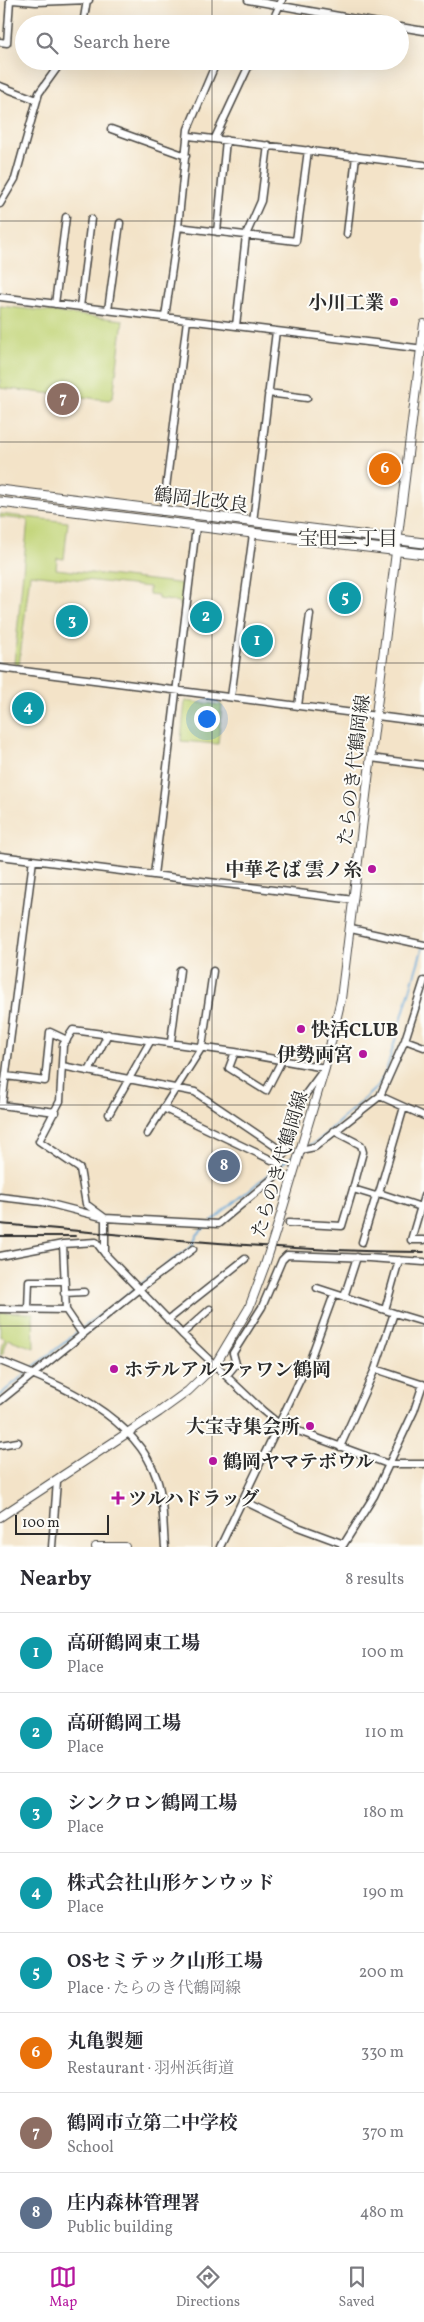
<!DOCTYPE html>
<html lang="en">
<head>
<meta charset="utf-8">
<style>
	:root { --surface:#fff; --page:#f2f2f3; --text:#2b2b33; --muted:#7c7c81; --line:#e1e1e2; --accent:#b5179e }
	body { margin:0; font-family:Vollkorn,"Noto Serif JP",serif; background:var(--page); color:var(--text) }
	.scale { position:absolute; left:15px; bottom:12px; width:94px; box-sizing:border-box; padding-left:5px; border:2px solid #2b2b2b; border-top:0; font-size:14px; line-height:18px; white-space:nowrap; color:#2b2b2b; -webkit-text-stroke:4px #fdfcf7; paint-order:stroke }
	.you { position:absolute; left:206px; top:718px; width:18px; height:18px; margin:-12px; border:4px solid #fff; border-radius:50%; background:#1a73e8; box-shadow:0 0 0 8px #1a73e833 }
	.badge { display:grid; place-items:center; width:32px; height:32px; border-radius:50%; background:var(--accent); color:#fff; font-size:16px; font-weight:700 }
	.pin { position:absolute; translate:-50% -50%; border:2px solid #fff; box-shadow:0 1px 5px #0006 }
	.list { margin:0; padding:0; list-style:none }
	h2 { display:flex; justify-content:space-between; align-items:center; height:65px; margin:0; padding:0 20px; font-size:21px }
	h2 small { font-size:16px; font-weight:400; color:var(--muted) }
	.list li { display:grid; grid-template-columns:32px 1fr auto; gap:15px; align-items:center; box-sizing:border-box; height:80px; padding:0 20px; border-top:1px solid var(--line) }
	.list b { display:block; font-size:19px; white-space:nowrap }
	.list p { margin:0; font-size:16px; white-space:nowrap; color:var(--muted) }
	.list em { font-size:16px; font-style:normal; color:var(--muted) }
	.icon { flex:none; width:28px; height:28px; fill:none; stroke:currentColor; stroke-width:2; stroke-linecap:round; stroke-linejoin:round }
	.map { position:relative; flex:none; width:424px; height:1547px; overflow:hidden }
	.search { position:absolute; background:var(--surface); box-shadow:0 5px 20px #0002; left:15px; right:15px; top:15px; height:55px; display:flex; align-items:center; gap:12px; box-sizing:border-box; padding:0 18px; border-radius:28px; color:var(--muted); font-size:19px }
	.sheet { height:705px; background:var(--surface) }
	nav { display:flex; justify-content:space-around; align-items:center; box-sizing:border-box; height:70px; border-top:1px solid var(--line); background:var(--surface); font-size:14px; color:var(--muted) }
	nav a { display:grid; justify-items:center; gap:2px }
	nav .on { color:var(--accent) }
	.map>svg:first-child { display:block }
	.green { fill:#c1d477; stroke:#768051 }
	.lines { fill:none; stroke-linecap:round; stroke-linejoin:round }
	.stream { stroke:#5fa3d3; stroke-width:2 }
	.minor-casing { stroke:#494743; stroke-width:9 }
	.major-casing { stroke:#494743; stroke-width:10 }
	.highway-casing { stroke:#494743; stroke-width:11 }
	.minor { stroke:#fff; stroke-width:6 }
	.major { stroke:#fff; stroke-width:8 }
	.highway { stroke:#fff; stroke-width:9 }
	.rail { stroke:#2b2b2b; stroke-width:2 }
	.major-bridge-casing { stroke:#494743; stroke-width:10; stroke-linecap:butt }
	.major-bridge { stroke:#fff; stroke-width:8 }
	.grid { fill:none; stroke:#2b2b2b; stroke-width:1; stroke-opacity:0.55 }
	.poi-dot { fill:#b5179e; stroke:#fdfcf7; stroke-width:2 }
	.labels { text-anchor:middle; stroke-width:4; stroke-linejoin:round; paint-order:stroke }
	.poi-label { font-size:19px; font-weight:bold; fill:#2b2b2b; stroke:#fdfcf7; text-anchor:end }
	.street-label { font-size:19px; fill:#2b2b2b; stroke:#fdfcf7 }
	.neighbourhood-label { font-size:20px; fill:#2b2b2b; stroke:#fdfcf7 }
</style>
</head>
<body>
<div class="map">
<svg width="424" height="1547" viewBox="0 0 424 1547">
	<rect width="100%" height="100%" fill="#fdfcf7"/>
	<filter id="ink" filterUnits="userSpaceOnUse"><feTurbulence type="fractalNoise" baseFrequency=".02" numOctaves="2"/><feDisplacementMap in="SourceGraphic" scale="10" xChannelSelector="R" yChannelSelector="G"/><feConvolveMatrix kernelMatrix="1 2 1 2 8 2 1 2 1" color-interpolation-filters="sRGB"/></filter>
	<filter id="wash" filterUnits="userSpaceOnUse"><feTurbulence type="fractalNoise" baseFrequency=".0096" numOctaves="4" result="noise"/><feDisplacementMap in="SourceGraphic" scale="20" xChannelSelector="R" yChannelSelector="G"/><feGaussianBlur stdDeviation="1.12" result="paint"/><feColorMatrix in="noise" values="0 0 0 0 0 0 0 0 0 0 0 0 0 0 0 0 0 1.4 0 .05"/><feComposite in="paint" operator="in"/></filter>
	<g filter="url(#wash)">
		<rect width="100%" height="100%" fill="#f3e3c8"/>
		<path class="green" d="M0 306 123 320 113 397 109 400 0 388Z
			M0 514 68 522 64 559 57 558 56 569 185 584 182 607 179 606 180 602 158 599V595L149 594V587L30 574 19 665 14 664 28 520 0 517Z
			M185 701 222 705 218 744 181 741Z
			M0 1312 33 1313 34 1348 8 1339 2 1355H0L5 1338 0 1336Z"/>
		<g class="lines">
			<path class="stream" d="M310 1145 319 1140 378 1086 386 1071 423 946
				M283 1163 295 1154
				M212 1221 277 1167
				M81 1329 192 1246 197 1235 206 1226
				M28 1371 78 1332
				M0 1395 25 1374"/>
		</g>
	</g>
	<g filter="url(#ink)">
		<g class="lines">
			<g class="minor-casing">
				<path id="minor" d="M13 0 36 2 89 0
					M248 0 384 24
					M83 24 87 0
					M271 24 282 0
					M400 27 424 31
					M0 42 7 43 10 0
					M0 86 37 100
					M111 129 186 156
					M189 136 424 165
					M215 138 251 61
					M0 204 15 179 39 93 62 61
					M178 227 296 241 308 150
					M217 232 226 140
					M347 234 356 156
					M0 297 424 349
					M55 304 66 217
					M80 307 91 219
					M108 310 120 223
					M165 317 178 227 188 129 213 70
					M236 326 246 235 261 201 268 145
					M268 393 307 398
					M163 512 187 320
					M253 522 276 331
					M0 668 424 722
					M231 697 253 534
					M298 706 310 614
					M371 758 424 765
					M0 856 354 900
					M154 875 196 527
					M351 929 424 945
					M405 1040 424 1047
					M171 1042 180 970
					M235 1052 229 1068 266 1091 282 1060
					M62 1066 195 1092 285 1153
					M89 1071 108 1034
					M6 1076 45 1081 50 1032 67 1040
					M380 1096 424 1116
					M0 1105 56 1112
					M2 1105 33 860
					M163 1108 280 1164
					M109 1114 151 1040
					M334 1131 361 1145 363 1152 353 1189 376 1196 379 1193 421 1207
					M147 1134 202 1047 213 971
					M300 1150 315 1147 380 1096 405 1040 424 981
					M379 1193 404 1107
					M424 1196 411 1240H424
					M0 1197 43 1202 105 1218 218 1224 278 1174 280 1164 305 1095 325 1068 235 1052 73 1030 63 1045 60 1101 39 1141 80 1169 86 1204 105 1218V1254
					M289 1223 342 1226 353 1189
					M362 1242 376 1196
					M63 1244 66 1310 83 1335
					M0 1256 63 1244 96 1242 105 1254 182 1334 262 1410 279 1424 388 1464H424
					M317 1288 385 1310
					M64 1293 84 1292
					M344 1297 357 1257
					M0 1309 66 1310
					M28 1309 29 1281H63
					M394 1313 424 1322
					M168 1320 245 1259
					M182 1334 210 1309
					M0 1361C58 1384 135 1414 157 1479 164 1500 163 1525 165 1547
					M375 1369 424 1385
					M227 1375 236 1364 233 1353 262 1307 282 1260 287 1255 369 1258 424 1262
					M0 1401 139 1289 193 1249
					M0 1445 18 1442
					M340 1447 375 1369 394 1313 385 1310 399 1260
					M242 1500 298 1527 344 1544
					M52 1547 57 1481
					M220 1547 311 1357 334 1294
					M342 1547 374 1496 414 1411 423 1384"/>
			</g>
			<g class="major-casing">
				<path id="major" d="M278 1224 325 1068 341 999 424 324
					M0 1517 159 1412 188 1391 215 1365 249 1308 265 1265
					M96 1547H125"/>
			</g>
			<g class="highway-casing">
				<path id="highway" d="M0 490 424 543
					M0 502 424 554"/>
			</g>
			<use href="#minor" class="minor"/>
			<use href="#major" class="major"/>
			<use href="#highway" class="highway"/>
			<path class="rail" d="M0 1224C141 1236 282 1252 424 1252
				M0 1236H75"/>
			<g class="major-bridge-casing">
				<path id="major-bridge" d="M265 1265 278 1224"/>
			</g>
			<use href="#major-bridge" class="major-bridge"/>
		</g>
	</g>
	<path class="grid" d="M212 0V24M212 61V1547M0 221H424M0 442H424M0 663H424M0 884H424M0 1105H424M0 1326H424"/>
	<g class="poi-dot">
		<circle cx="394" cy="302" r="5"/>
		<circle cx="372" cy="869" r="5"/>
		<circle cx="301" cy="1029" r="5"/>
		<circle cx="363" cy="1054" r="5"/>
		<circle cx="114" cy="1369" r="5"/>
		<circle cx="310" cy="1426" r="5"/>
		<circle cx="213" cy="1461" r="5"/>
		<path d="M115.5 1490.5h5v5h5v5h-5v5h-5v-5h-5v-5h5z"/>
	</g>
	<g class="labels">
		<g class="poi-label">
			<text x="384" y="309">小川工業</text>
			<text x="362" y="876">中華そば 雲ノ糸</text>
			<text x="311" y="1036" text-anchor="start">快活CLUB</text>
			<text x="353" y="1061">伊勢両宮</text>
			<text x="124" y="1376" text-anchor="start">ホテルアルファワン鶴岡</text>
			<text x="300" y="1433">大宝寺集会所</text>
			<text x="223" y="1468" text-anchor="start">鶴岡ヤマテボウル</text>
			<text x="128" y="1505" text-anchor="start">ツルハドラッグ</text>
		</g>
		<g class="street-label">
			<text transform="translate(201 499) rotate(7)" y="7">鶴岡北改良</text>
			<text transform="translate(353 770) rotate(-83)" y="7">たらのき代鶴岡線</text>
			<text transform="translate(279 1164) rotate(-73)" y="7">たらのき代鶴岡線</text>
		</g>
		<g class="neighbourhood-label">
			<text x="348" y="545">宝田二丁目</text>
		</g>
	</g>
</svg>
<div class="scale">100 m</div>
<div class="you"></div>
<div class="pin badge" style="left:257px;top:641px;background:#0f9aa8">1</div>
<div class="pin badge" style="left:206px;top:617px;background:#0f9aa8">2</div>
<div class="pin badge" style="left:72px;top:621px;background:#0f9aa8">3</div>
<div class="pin badge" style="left:28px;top:708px;background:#0f9aa8">4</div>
<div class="pin badge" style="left:345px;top:598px;background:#0f9aa8">5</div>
<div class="pin badge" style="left:385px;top:469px;background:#e8710a">6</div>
<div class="pin badge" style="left:63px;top:399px;background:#8d6e63">7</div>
<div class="pin badge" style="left:224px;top:1166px;background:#5c6f8a">8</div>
<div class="search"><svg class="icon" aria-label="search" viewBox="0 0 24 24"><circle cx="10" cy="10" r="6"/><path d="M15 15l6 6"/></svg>Search here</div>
</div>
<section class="sheet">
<h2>Nearby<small>8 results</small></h2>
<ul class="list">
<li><span class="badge" style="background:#0f9aa8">1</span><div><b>高研鶴岡東工場</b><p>Place</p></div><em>100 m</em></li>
<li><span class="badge" style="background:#0f9aa8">2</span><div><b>高研鶴岡工場</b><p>Place</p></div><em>110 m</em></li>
<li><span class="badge" style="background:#0f9aa8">3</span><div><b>シンクロン鶴岡工場</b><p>Place</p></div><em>180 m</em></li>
<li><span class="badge" style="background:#0f9aa8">4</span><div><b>株式会社山形ケンウッド</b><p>Place</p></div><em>190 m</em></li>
<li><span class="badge" style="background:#0f9aa8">5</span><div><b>OSセミテック山形工場</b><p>Place · たらのき代鶴岡線</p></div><em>200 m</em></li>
<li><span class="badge" style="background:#e8710a">6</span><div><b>丸亀製麺</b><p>Restaurant · 羽州浜街道</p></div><em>330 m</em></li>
<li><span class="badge" style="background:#8d6e63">7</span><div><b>鶴岡市立第二中学校</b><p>School</p></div><em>370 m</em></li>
<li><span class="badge" style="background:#5c6f8a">8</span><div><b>庄内森林管理署</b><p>Public building</p></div><em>480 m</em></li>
</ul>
</section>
<nav>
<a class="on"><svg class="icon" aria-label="map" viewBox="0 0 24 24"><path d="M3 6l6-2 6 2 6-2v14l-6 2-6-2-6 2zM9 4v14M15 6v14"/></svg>Map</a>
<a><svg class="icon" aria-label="directions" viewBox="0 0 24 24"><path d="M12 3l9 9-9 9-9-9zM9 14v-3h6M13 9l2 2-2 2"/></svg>Directions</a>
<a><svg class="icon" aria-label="saved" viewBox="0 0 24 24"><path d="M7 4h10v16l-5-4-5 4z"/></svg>Saved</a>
</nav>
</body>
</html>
